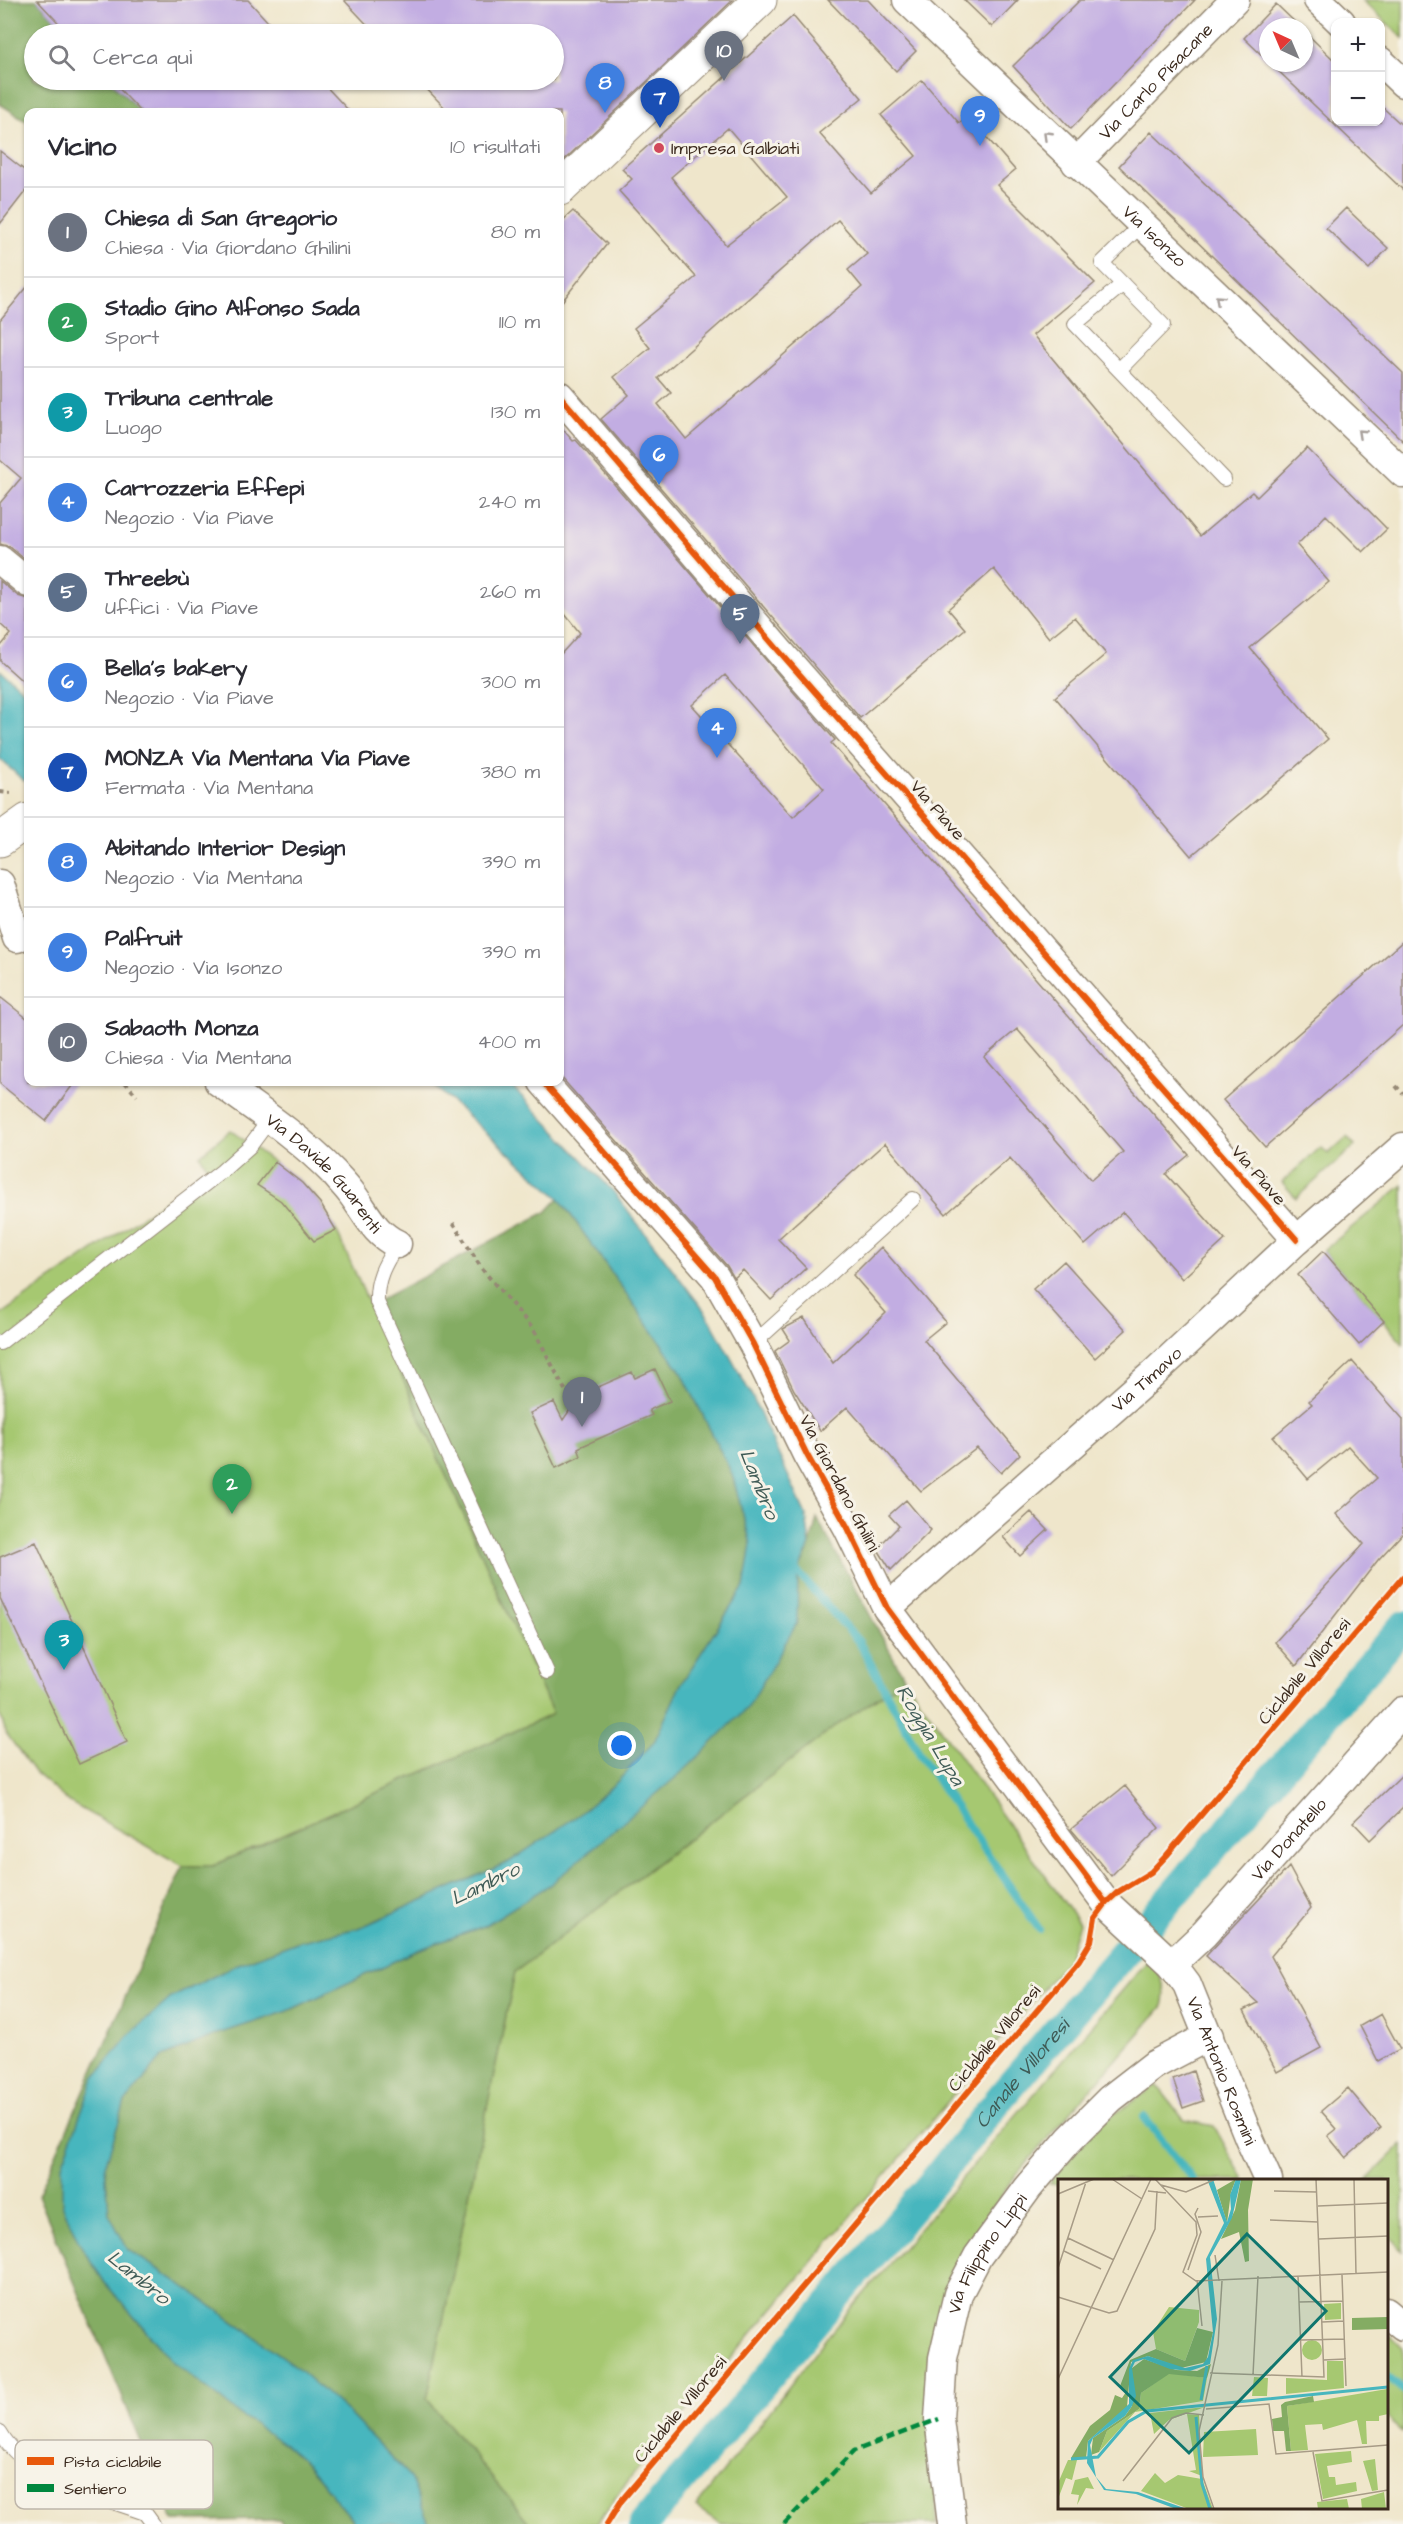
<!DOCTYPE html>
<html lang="it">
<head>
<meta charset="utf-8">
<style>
	:root { --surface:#fff; --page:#f7f7f7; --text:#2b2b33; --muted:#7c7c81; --line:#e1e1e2; --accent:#d1495b }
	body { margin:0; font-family:"Architects Daughter",sans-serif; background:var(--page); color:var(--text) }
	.controls { position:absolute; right:18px; top:18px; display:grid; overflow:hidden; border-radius:12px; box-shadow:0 2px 4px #0004 }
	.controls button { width:54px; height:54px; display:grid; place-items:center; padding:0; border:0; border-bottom:2px solid var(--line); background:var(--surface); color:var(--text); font:30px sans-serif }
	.compass { position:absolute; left:1259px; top:18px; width:54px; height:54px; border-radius:50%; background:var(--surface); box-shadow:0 2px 4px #0004; rotate:316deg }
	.you { position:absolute; left:622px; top:1746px; width:21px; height:21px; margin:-15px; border:4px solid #fff; border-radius:50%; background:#1a73e8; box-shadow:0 0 0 9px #1a73e833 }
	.badge { display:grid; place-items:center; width:39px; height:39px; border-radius:50%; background:var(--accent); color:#fff; font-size:20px; font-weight:700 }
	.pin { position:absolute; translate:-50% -50px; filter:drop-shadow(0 2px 3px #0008) }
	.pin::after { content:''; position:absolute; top:32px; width:21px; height:18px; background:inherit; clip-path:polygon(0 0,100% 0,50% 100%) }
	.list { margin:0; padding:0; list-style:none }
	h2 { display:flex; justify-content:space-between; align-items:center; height:78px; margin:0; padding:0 24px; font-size:26px }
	h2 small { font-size:20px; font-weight:400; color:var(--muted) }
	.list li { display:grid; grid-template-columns:39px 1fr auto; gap:18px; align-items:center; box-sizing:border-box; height:90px; padding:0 24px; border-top:2px solid var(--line) }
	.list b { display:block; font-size:22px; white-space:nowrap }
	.list p { margin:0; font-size:20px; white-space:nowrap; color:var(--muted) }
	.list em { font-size:20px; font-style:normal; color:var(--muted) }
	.icon { flex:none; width:33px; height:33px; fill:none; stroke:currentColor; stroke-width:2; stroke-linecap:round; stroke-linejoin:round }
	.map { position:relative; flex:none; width:1403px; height:2524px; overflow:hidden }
	.search { position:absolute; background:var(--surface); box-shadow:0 2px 4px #0004; left:24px; top:24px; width:540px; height:66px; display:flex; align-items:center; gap:15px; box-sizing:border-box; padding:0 21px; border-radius:33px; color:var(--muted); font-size:22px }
	.panel { position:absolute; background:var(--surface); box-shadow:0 2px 4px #0004; left:24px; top:108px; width:540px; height:978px; border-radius:12px }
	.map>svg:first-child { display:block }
	.green { fill:#a6c871; stroke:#707948; stroke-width:1.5 }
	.forest { fill:#84ac63; stroke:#606b40; stroke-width:1.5 }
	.water { fill:#47b6be; stroke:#41706e; stroke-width:1.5 }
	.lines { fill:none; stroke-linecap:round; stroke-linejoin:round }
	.stream { stroke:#47b6be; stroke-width:8 }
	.canal { stroke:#47b6be; stroke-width:30 }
	.building { fill:#c2ade2; fill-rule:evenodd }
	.lane-casing { stroke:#958874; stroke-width:16 }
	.street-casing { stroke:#958874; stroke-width:31 }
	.secondary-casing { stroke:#958874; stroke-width:35 }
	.path { stroke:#958874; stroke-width:4; stroke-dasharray:4.5 4.5; stroke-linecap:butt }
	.lane { stroke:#fff; stroke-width:14 }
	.street { stroke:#fff; stroke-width:28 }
	.secondary { stroke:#fff; stroke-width:33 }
	.quiet { stroke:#00873e; stroke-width:4.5; stroke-dasharray:9 4.5; stroke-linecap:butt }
	.cycleway-casing { stroke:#f7f3e8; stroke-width:10 }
	.cycleway { stroke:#e8590c; stroke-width:6 }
	.oneway { stroke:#a79f9a }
	.poi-dot { fill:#d1495b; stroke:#f7f3e8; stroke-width:2 }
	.labels { text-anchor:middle; stroke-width:6; stroke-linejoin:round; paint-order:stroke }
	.street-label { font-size:18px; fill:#3b2a1e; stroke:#f7f3e8 }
	.poi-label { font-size:18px; fill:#3b2a1e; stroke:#f7f3e8; text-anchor:start }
	.water-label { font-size:20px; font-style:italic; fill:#3f5b56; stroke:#f7f3e8 }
	.inset-river { fill:none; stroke:#47b6be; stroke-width:3 }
	.inset-road { fill:none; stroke:#a79b86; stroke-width:1.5 }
	.view { fill:#0f766e; fill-opacity:0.15; stroke:#0f766e; stroke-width:3 }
	.inset-edge { fill:none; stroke:#3b2a1e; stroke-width:3 }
	.key { fill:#f7f3e8; stroke:#bfb7ab; stroke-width:1.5 }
	.key-label { font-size:16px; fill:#3b2a1e }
</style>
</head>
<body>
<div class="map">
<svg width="1403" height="2524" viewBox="0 0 1403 2524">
	<rect width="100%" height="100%" fill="#f7f3e8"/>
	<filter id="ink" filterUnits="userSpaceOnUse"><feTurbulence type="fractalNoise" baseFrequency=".0167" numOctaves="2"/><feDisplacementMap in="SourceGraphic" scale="12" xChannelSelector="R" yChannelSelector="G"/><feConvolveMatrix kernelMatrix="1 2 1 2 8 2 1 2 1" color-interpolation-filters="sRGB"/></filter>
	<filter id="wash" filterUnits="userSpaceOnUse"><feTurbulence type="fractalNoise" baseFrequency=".008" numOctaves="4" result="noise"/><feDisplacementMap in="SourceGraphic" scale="24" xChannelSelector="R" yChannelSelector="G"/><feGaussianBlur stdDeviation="1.35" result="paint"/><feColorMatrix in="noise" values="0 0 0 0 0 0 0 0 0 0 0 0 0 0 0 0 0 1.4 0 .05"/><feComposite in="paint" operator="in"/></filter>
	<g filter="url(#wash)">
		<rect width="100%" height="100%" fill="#efe6cb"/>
		<path class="green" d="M1362 0H1403V38Z
			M230 1130 302 1183 320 1203 336 1230 553 1714 212 1866H183L69 1802 34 1772 6 1733 0 1714V1315L209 1170 200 1155Z
			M1347 1137 1355 1146 1296 1198 1282 1182 1321 1147 1328 1154Z
			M1403 1185V1344L1323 1251Z
			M905 1679 1079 1923 1068 1959 622 2488 597 2524H530L427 2399 515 1972 837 1725Z
			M1150 1958C1159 1974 1169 1988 1163 2006L1016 2175 969 2242 945 2294 934 2460 937 2524H721L696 2507 827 2337Z
			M1157 2085 1184 2120 1214 2126 1244 2180H1060L1059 2185 1048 2184 1100 2124Z
			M1403 2144V2251L1387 2234 1386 2180H1367Z
			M1386 2333 1403 2347V2432L1387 2418Z"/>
		<path class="forest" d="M0 0H37L69 34H34V80H110L141 112H28V122L0 104Z
			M559 1198 682 1373 732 1474 751 1544 744 1587 681 1684 654 1743 618 1781 580 1814 509 1862 359 1928 297 1942 236 1965 171 1998 62 2204 78 2241 105 2283 173 2362 242 2416 285 2445 309 2466 356 2524H282L281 2520 174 2521 38 2195 183 1866H213L553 1714 370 1305 546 1212Z
			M817 1518 905 1679 837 1725 515 1972 427 2399 530 2524H429L410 2477 350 2415 293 2364 175 2280 128 2250 109 2214 105 2166 125 2102 162 2057 218 2034 288 2011 418 1950 484 1926 551 1884 626 1819 797 1624 798 1573 810 1545Z"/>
		<path class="water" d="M0 670 28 694V782L23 780 0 759Z
			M430 1082H508L613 1191 706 1313 752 1396 806 1515 810 1545 798 1573 797 1623 749 1706 689 1766 551 1884 484 1926 418 1950 288 2011 218 2034 162 2057 125 2102 105 2166 109 2214 128 2250 175 2280 293 2364 350 2415 410 2477 429 2524H356L309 2466 285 2445 242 2416 173 2362 105 2283 78 2241 62 2204V2165L94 2078 130 2034 171 1998 236 1965 297 1942 359 1928 509 1862 580 1814 618 1781 654 1742 681 1684 744 1587 751 1544 732 1474 682 1373 559 1198Z"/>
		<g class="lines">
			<path class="stream" d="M791 1565 859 1642 922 1758 1039 1929
				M1144 2117 1193 2180
				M1386 2376 1403 2390"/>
			<path class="canal" id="s1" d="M644 2524 933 2182 1004 2093 1403 1626"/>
		</g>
		<g id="blocks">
			<path class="building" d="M37 0H248L279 34H69Z
				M344 0H733L560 164V112H449L418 80H554V34H376Z
				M828 0H868L916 51 896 71Z
				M964 0H1018L992 27Z
				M1080 0H1195L1071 129 1013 66Z
				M1276 4 1300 27H1268V61L1244 38Z
				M793 16 862 98 819 133 871 193 916 156 881 115 922 80 959 123 969 117 1015 170 997 185 1095 283 1033 335 1200 536 1252 492 1257 497 1307 448 1387 529 1363 552 1326 515 1297 545 1329 582 1250 648 1328 739 1191 856 1055 697 1106 654 1075 617 1049 638 994 569 948 609 965 629 860 718 601 419 629 395 614 377 650 348 634 328 696 277 619 191 632 179 622 169ZM728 128 787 197 726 245 671 177ZM838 220 867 254 848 270 862 287 686 439 658 404 671 393 658 378Z
				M1304 31 1335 61V122H1380V105L1403 126V190L1270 63H1304Z
				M111 80H320L350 112H141Z
				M1151 132 1403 373V441L1119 166Z
				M0 151 28 173V188L0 224Z
				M1346 208 1388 248 1369 269 1326 228Z
				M573 211 607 244 560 304V223Z
				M28 286V562L10 547 0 544V503L21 478 0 460V320Z
				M560 426 573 441 576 440 835 740 831 743 1189 1155 1166 1174 1225 1240 1182 1279 1123 1212 1085 1245 1010 1158 946 1214 885 1143 778 1239 806 1268 771 1300 743 1270 734 1278 727 1266 560 1076V655L580 633 560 608ZM725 675 824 789 793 817 692 705ZM1017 1029 1123 1152 1091 1180 984 1057Z
				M0 581 18 596 28 599V686L0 661V647L11 634 0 624Z
				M1403 941V1025L1265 1147 1223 1100Z
				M0 997 28 1019V1082H75L46 1121 0 1084Z
				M275 1162 302 1183 320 1203 336 1230 314 1241 281 1201 257 1185Z
				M881 1247 946 1322 924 1340 1020 1454 1001 1473 977 1448 921 1491 847 1407 820 1431 794 1390 775 1351 790 1340 783 1329 804 1318 833 1363 886 1313 853 1275Z
				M1323 1251 1384 1321 1359 1345 1298 1275Z
				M1064 1261 1126 1330 1095 1358 1033 1289Z
				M1352 1361 1403 1419V1533L1378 1560 1296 1666 1275 1642 1364 1544 1336 1514 1377 1478 1348 1446 1308 1479 1273 1437 1312 1404 1309 1401Z
				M655 1369 670 1401 649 1410 652 1415 578 1448 581 1456 556 1468 530 1413 554 1402 563 1420 580 1395 632 1372 635 1378Z
				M906 1500 931 1530 891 1570 877 1548 899 1526 889 1515Z
				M1031 1512 1048 1530 1020 1556 1003 1537Z
				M36 1542 127 1742 79 1764 0 1598V1557Z
				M1403 1774V1808L1370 1840 1353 1822Z
				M1125 1786 1159 1828 1111 1876 1071 1829Z
				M1289 1867 1311 1908 1271 1956 1321 2048 1277 2072 1244 2010 1258 2003 1206 1956Z
				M1381 2014 1400 2049 1378 2061 1360 2026Z
				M1193 2071 1203 2101 1183 2108 1173 2079Z
				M1348 2088 1381 2128 1346 2158 1328 2136 1337 2129 1321 2111Z"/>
		</g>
	</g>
	<g filter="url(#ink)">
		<use href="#blocks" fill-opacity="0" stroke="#958874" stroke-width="1.5"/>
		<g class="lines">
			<g class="lane-casing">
				<path id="lane" d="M1141 225 1102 263 1163 325 1119 370 1224 479
					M1119 370 1075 324 1123 284
					M397 1244C385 1264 376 1278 377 1302L547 1672
					M0 1343 222 1171 250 1146 270 1119
					M753 1344 913 1199
					M0 2432C26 2479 98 2496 145 2513L153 2524"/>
			</g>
			<g class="street-casing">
				<g id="street">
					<path id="s2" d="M907 0 1403 473"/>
					<path d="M1318 0 1341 22"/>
					<path d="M1380 61 1403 83"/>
					<path id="s3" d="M1076 163 1235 0"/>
					<path d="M560 396 779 651 1297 1240"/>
					<path d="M0 560 28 583"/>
					<path d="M0 884 17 938"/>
					<path id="s4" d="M219 1082C258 1110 300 1138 334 1173 340 1180 347 1187 352 1194 367 1214 374 1233 397 1244"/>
					<path id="s5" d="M543 1082 715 1277 753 1344 807 1455 848 1528 887 1608 1106 1903 1172 1964 1187 1984 1249 2138 1268 2180"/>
					<path id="s6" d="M887 1608 1153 1374 1297 1240 1403 1147"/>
					<path id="s7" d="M1172 1964 1204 1934 1403 1711"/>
					<path d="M1386 2312 1403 2326"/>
					<path id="s8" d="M952 2524 939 2419 943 2358 958 2294 978 2256 1028 2188 1069 2140 1110 2099 1154 2065 1209 2036"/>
				</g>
			</g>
			<g class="secondary-casing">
				<path id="secondary" d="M560 189 760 0
					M0 840 28 820"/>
			</g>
			<path class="path" d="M0 792 11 793
				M125 1082 137 1096
				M1396 1086 1403 1094
				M453 1223 482 1269 534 1330 565 1390"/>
			<use href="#lane" class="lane"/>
			<use href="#street" class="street"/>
			<use href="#secondary" class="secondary"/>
			<path class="quiet" d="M784 2524 854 2451 939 2419"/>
			<g class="cycleway-casing">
				<path id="cycleway" d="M560 396 779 651 1297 1240
					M543 1082 715 1277 753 1344 807 1455 848 1528 887 1608 1106 1903
					M607 2524 622 2500 1079 1961 1091 1941 1095 1918 1106 1903 1118 1892 1151 1872 1167 1855 1403 1577"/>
			</g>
			<use href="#cycleway" class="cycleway"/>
		</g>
		<defs><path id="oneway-chevron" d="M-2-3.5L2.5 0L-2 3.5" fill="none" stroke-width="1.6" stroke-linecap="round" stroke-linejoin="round" transform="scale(1.5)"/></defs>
		<g class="oneway">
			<use href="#oneway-chevron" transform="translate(1047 135) rotate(-136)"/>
			<use href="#oneway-chevron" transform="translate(1219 299) rotate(-137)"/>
			<use href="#oneway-chevron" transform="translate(1361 433) rotate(-137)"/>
		</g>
	</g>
	<circle class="poi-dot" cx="659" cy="148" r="6"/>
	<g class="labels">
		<g class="street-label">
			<text dy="6" stroke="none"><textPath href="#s3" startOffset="114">Via Carlo Pisacane</textPath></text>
			<text dy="6" stroke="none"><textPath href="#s2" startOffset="342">Via Isonzo</textPath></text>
			<text transform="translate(938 810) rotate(49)" y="6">Via Piave</text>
			<text dy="6" stroke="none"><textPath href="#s4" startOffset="140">Via Davide Guarenti</textPath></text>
			<text transform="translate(1259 1175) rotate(49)" y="6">Via Piave</text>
			<text dy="6" stroke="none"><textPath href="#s6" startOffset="346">Via Timavo</textPath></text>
			<text transform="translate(840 1483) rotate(62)" y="6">Via Giordano Ghilini</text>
			<text transform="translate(1304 1671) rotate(-50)" y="6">Ciclabile Villoresi</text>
			<text dy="6" stroke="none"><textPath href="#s7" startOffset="171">Via Donatello</textPath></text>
			<text transform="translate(994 2038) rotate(-50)" y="6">Ciclabile Villoresi</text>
			<text dy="6" stroke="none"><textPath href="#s5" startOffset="1209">Via Antonio Rosmini</textPath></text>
			<text dy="6" stroke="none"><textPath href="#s8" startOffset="282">Via Filippino Lippi</textPath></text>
			<text transform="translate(680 2409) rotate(-50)" y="6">Ciclabile Villoresi</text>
		</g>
		<g class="poi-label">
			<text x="671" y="154">Impresa Galbiati</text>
		</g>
		<g class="water-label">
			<text transform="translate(760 1484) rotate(68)" y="7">Lambro</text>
			<text transform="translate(931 1735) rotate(59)" y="7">Roggia Lupa</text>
			<text transform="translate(485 1883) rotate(-26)" y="7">Lambro</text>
			<text dy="7" stroke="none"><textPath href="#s1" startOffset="588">Canale Villoresi</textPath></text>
			<text transform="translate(139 2277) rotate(39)" y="7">Lambro</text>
		</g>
	</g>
	<g transform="translate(1058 2179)">
		<rect width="330" height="330" fill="#efe6cb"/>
		<path d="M283 124V140L267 141 266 125ZM111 128 141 131V143L127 182 98 170 95 153ZM244 171a10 10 0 1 1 20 0a10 10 0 1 1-20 0ZM269 182H285L286 209 228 215V199L269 201ZM111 194 149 199 145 222 77 233 41 273 49 252 81 230 83 214ZM196 198 210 199 209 217H194ZM329 210 330 235 321 237V242H308L309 265H304L299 241 265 251 264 245 247 246 250 271 233 272 229 227ZM147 228 111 241 96 255 92 234ZM129 235 141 236 144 297 131 292 138 291ZM198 250 200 276 145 278 146 253ZM293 272 294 283 269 287 271 298H277L278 306 298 303 299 312 265 320 257 275ZM317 280 320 311 314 312 305 282ZM10 281H19L14 301 8 299 0 320V304ZM97 294 107 304 120 296 144 300 155 330H131L83 312ZM30 298 36 310 28 309 19 326 21 316 13 315 17 301ZM326 313 328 330H304L303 320ZM289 320 291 330H260L259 323Z" fill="#a6c871"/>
		<path d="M178 0 173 13 169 44 159 11ZM183 0H195L190 31 191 82 187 83 181 53 163 60 177 31ZM330 138V150L294 151V139ZM139 149 155 153 148 183 123 189 90 177 73 183 69 228 30 262 28 279H13L32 247 52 231 57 216 64 219 68 213 62 207 72 181 98 170 127 182ZM86 180 118 191 139 192 153 185 149 199 111 195 83 214 81 230 49 252 41 273 33 276 35 259 67 237 74 227V189ZM255 217 256 223 229 227 233 272H228L226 252H215L214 240 224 238 223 226 227 223Z" fill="#84ac63"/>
		<path d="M149 0H155L169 43 173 30 172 16 178 0H183L174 39 152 78 159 140 152 185 132 192 112 190 86 180 77 183 74 189 78 217 74 227 67 237 35 259 32 266 38 298 48 310 80 313 129 330H118L78 315 46 311 29 284 30 262 71 225V190L75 181 90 177 127 189 145 185 150 178 155 153 148 80 166 44Z" fill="#47b6be"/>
		<path class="inset-river" d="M143 221 149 187M138 238 144 305 152 330M13 280 40 278 70 243 89 232 330 208"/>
		<path class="inset-road" d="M54 0 84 20M97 0 138 43 139 56 125 93 138 102 330 93M296 0 298 95M103 6 128 13 158 0M90 12 108 14M216 12 259 13M0 15 36 0M260 27 330 24M140 38 160 37M212 41 260 43M10 59 56 81M261 60 330 57M6 72 43 90M157 76 161 102M0 89 28 3M130 91 143 53 137 35 140 29M284 96 288 207M240 97 244 198M139 101 144 147M0 118 51 134 59 132 97 50 99 12M241 123 285 122M264 143 286 142M243 161 287 160M265 181 288 180M152 194 266 198 258 0M195 196 200 97M0 200 93 0M148 230 211 225 218 275 330 266M255 273 264 322 330 311M65 302 114 239 128 234 146 236M156 330 145 298 141 252 160 166 164 102"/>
		<path class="view" d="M189 55 268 132 131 274 52 198Z"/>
		<rect width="330" height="330" class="inset-edge"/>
	</g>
	<rect x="15" y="2440" width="198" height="69" rx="9" class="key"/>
	<rect x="27" y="2457" width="27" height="8" fill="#e8590c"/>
	<rect x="27" y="2484" width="27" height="8" fill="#00873e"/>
	<g class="key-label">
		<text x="64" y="2467">Pista ciclabile</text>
		<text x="64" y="2494">Sentiero</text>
	</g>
</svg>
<div class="controls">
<button>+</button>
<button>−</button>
</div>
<svg class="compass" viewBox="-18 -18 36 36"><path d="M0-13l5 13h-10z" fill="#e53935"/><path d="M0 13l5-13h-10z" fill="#7c7c81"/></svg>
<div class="you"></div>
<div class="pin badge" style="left:582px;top:1427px;background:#6b7280">1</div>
<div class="pin badge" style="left:232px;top:1514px;background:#2e9e5b">2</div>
<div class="pin badge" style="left:64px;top:1670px;background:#0f9aa8">3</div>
<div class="pin badge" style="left:717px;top:758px;background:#3f7fe0">4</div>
<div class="pin badge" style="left:740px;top:644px;background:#5c6f8a">5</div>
<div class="pin badge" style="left:659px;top:485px;background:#3f7fe0">6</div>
<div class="pin badge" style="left:660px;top:128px;background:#1a4fb4">7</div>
<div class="pin badge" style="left:605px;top:113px;background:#3f7fe0">8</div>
<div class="pin badge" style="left:980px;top:146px;background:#3f7fe0">9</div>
<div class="pin badge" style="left:724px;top:81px;background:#6b7280">10</div>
<div class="search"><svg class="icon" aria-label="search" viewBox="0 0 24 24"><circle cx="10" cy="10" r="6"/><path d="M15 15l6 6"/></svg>Cerca qui</div>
<section class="panel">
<h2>Vicino<small>10 risultati</small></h2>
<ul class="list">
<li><span class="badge" style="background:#6b7280">1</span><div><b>Chiesa di San Gregorio</b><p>Chiesa · Via Giordano Ghilini</p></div><em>80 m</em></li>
<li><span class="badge" style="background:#2e9e5b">2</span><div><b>Stadio Gino Alfonso Sada</b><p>Sport</p></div><em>110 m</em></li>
<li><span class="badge" style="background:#0f9aa8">3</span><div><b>Tribuna centrale</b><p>Luogo</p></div><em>130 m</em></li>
<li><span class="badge" style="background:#3f7fe0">4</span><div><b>Carrozzeria Effepi</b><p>Negozio · Via Piave</p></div><em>240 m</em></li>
<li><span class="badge" style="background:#5c6f8a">5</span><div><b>Threebù</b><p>Uffici · Via Piave</p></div><em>260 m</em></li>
<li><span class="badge" style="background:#3f7fe0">6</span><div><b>Bella's bakery</b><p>Negozio · Via Piave</p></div><em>300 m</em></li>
<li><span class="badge" style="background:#1a4fb4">7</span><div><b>MONZA Via Mentana Via Piave</b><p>Fermata · Via Mentana</p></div><em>380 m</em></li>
<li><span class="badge" style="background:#3f7fe0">8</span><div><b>Abitando Interior Design</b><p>Negozio · Via Mentana</p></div><em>390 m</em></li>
<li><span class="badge" style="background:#3f7fe0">9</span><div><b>Palfruit</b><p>Negozio · Via Isonzo</p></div><em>390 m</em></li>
<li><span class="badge" style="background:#6b7280">10</span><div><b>Sabaoth Monza</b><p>Chiesa · Via Mentana</p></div><em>400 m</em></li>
</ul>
</section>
</div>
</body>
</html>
